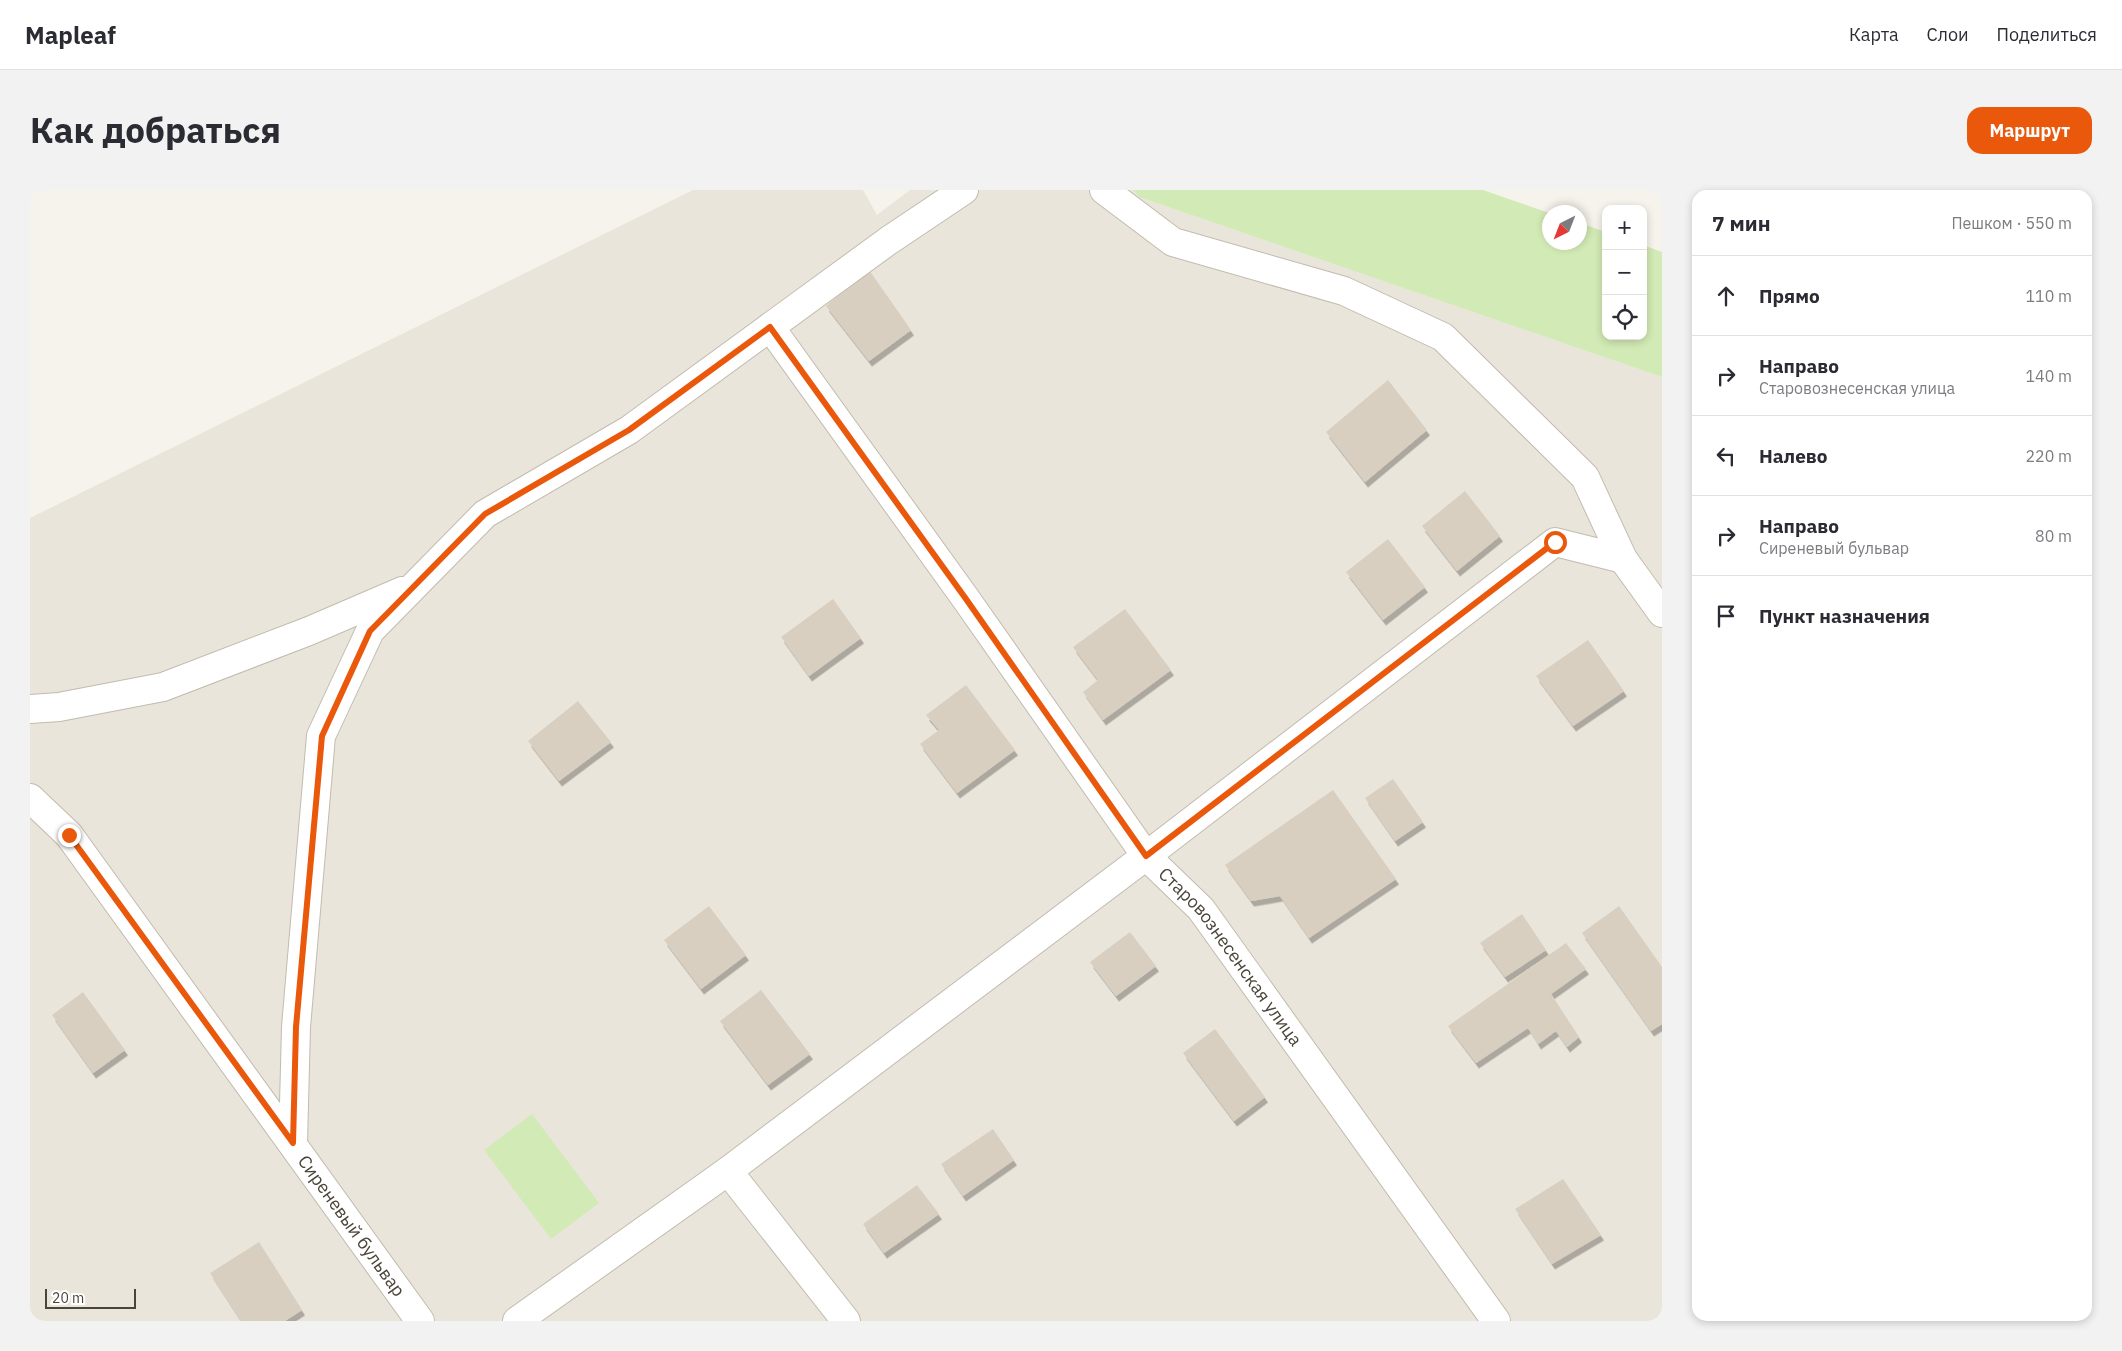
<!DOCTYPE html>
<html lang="ru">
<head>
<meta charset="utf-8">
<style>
	:root { --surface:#fff; --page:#f2f2f3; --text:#2b2b33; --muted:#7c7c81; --line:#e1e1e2; --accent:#ea580c }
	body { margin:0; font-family:"IBM Plex Sans",sans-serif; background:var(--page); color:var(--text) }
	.controls { position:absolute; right:15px; top:15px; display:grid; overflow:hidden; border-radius:10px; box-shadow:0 2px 8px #0003 }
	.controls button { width:45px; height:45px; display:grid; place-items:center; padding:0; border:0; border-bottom:1px solid var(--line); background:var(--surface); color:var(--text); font:25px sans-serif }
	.compass { position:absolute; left:1512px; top:15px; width:45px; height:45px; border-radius:50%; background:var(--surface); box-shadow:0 2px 8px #0003; rotate:222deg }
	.scale { position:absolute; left:15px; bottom:12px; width:91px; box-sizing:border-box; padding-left:5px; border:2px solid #4b4439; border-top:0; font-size:14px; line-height:18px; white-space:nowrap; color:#4b4439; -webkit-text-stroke:4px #fff; paint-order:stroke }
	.stop { position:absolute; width:15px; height:15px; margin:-11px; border:4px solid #ea580c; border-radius:50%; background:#fff }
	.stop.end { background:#ea580c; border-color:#fff; box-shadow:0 1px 5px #0008 }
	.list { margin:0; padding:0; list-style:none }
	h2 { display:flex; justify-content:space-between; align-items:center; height:65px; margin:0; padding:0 20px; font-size:21px }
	h2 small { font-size:16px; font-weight:400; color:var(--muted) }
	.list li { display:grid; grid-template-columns:32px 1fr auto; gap:15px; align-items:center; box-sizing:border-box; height:80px; padding:0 20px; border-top:1px solid var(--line) }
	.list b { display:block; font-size:19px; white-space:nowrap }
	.list p { margin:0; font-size:16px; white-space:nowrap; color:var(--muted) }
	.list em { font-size:16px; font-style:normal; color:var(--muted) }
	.icon { flex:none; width:28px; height:28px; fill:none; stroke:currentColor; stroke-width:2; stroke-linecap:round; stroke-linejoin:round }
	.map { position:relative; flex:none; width:1632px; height:1131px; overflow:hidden; border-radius:15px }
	header { display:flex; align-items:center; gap:30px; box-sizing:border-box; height:70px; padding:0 25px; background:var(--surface); border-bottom:1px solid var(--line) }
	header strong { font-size:24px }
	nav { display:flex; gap:28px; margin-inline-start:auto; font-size:18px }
	.intro { display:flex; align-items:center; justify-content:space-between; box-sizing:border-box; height:120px; padding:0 30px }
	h1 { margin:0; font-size:35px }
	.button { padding:12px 22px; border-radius:15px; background:var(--accent); color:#fff; font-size:18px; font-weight:700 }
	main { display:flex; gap:30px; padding:0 30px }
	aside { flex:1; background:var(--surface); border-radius:15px; box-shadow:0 2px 8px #0003 }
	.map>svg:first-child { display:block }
	.residential { fill:#eae5da }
	.green { fill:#d2eab5 }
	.building { fill:#d8cfc1; filter:url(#shadow) }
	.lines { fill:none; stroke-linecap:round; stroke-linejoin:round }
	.street-casing { stroke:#c2bbae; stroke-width:30 }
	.street { stroke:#fff; stroke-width:28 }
	.route { stroke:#ea580c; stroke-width:6 }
	.labels { text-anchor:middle; stroke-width:4; stroke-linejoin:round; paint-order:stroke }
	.street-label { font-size:18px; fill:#4b4439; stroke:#fff }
</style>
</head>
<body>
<header>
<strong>Mapleaf</strong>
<nav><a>Карта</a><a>Слои</a><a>Поделиться</a></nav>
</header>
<div class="intro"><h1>Как добраться</h1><a class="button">Маршрут</a></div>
<main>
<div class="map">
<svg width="1632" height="1131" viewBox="0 0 1632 1131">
	<defs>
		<filter id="shadow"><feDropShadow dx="3" dy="5.5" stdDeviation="0" flood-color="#0004"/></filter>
	</defs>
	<rect width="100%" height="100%" fill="#f6f3ec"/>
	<path class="residential" d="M663 0H833L847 25 880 0H1104L1109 7 1632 187V1131H0V328Z"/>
	<path class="green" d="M1104 0H1453L1519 23 1520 52H1550V33L1576 42V146H1613V55L1632 62V187L1109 7Z
		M502 924 569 1013 521 1049 454 960Z"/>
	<path class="building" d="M839 80 881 140 839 171 796 116Z
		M1358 190 1397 240 1335 292 1296 242Z
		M1435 301 1470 346 1427 381 1392 336Z
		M1358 349 1395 397 1353 430 1316 382Z
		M803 409 831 448 779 486 751 447Z
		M1095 419 1141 480 1073 530 1053 502 1068 490 1043 457Z
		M1558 450 1594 501 1543 536 1506 486Z
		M936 495 985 560 927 603 890 554 909 540 896 525Z
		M548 511 581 552 529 591 498 551Z
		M1363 589 1393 632 1365 651 1335 608Z
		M1303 600 1366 689 1279 748 1250 706 1221 711 1195 675Z
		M679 716 716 765 671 799 634 750Z
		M1589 716 1632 777V834L1621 841 1552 743Z
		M1492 724 1516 760 1475 787 1450 753Z
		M1100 742 1126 776 1086 806 1060 772Z
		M1536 753 1556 779 1521 804 1549 847 1537 857 1526 841 1508 854 1498 838 1446 873 1418 836Z
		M731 800 780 864 738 895 690 831Z
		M53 802 95 860 63 883 22 825Z
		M1185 839 1235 907 1204 931 1153 863Z
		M963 939 984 970 933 1006 911 974Z
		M1533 989 1571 1045 1522 1074 1485 1019Z
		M887 995 909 1024 854 1063 833 1034Z
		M229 1052 272 1120 255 1131H211L180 1083Z"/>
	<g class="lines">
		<g class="street-casing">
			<g id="street">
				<path d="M1074 0 1143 52 1314 101 1413 147 1555 287 1593 369 1632 423"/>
				<path id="s1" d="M740 137 936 409 1116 666 1171 719 1466 1131"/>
				<path d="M0 519 29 517 133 497 279 441 372 401"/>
				<path id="s2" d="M0 608 39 645 390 1131"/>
				<path d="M263 953 266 837 291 546 340 441 455 324 599 240 858 51 934 0"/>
				<path d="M698 981 816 1131"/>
				<path d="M487 1131 698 981 1116 666 1525 352 1593 369"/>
			</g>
		</g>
		<use href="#street" class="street"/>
	</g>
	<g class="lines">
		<path class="route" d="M39 645 263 953 266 837 292 546 340 441 455 324 599 240 740 137 936 409 1116 666 1525 352"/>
	</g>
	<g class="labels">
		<g class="street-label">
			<text dy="6" stroke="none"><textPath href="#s1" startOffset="781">Старовознесенская улица</textPath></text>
			<text dy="6" stroke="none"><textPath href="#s2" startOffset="536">Сиреневый бульвар</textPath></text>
		</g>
	</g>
</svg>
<div class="controls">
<button>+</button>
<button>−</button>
<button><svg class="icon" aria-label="locate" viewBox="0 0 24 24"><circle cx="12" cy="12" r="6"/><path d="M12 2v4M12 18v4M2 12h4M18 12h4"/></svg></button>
</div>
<svg class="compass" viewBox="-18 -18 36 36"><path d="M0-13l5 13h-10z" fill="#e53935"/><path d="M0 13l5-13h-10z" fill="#7c7c81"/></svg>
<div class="scale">20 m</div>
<div class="stop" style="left:1525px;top:352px"></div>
<div class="stop end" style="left:39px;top:645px"></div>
</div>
<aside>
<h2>7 мин<small>Пешком · 550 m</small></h2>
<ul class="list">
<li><svg class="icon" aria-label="ahead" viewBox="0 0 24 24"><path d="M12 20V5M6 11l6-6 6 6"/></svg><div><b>Прямо</b></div><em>110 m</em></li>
<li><svg class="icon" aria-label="right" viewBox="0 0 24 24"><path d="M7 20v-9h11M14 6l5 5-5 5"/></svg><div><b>Направо</b><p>Старовознесенская улица</p></div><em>140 m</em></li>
<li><svg class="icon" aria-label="left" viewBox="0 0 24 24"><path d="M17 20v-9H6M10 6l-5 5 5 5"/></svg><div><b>Налево</b></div><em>220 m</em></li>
<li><svg class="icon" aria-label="right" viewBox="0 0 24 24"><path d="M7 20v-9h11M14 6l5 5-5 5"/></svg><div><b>Направо</b><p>Сиреневый бульвар</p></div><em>80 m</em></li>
<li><svg class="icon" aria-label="arrive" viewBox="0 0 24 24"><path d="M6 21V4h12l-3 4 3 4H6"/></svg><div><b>Пункт назначения</b></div></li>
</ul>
</aside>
</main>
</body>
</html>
